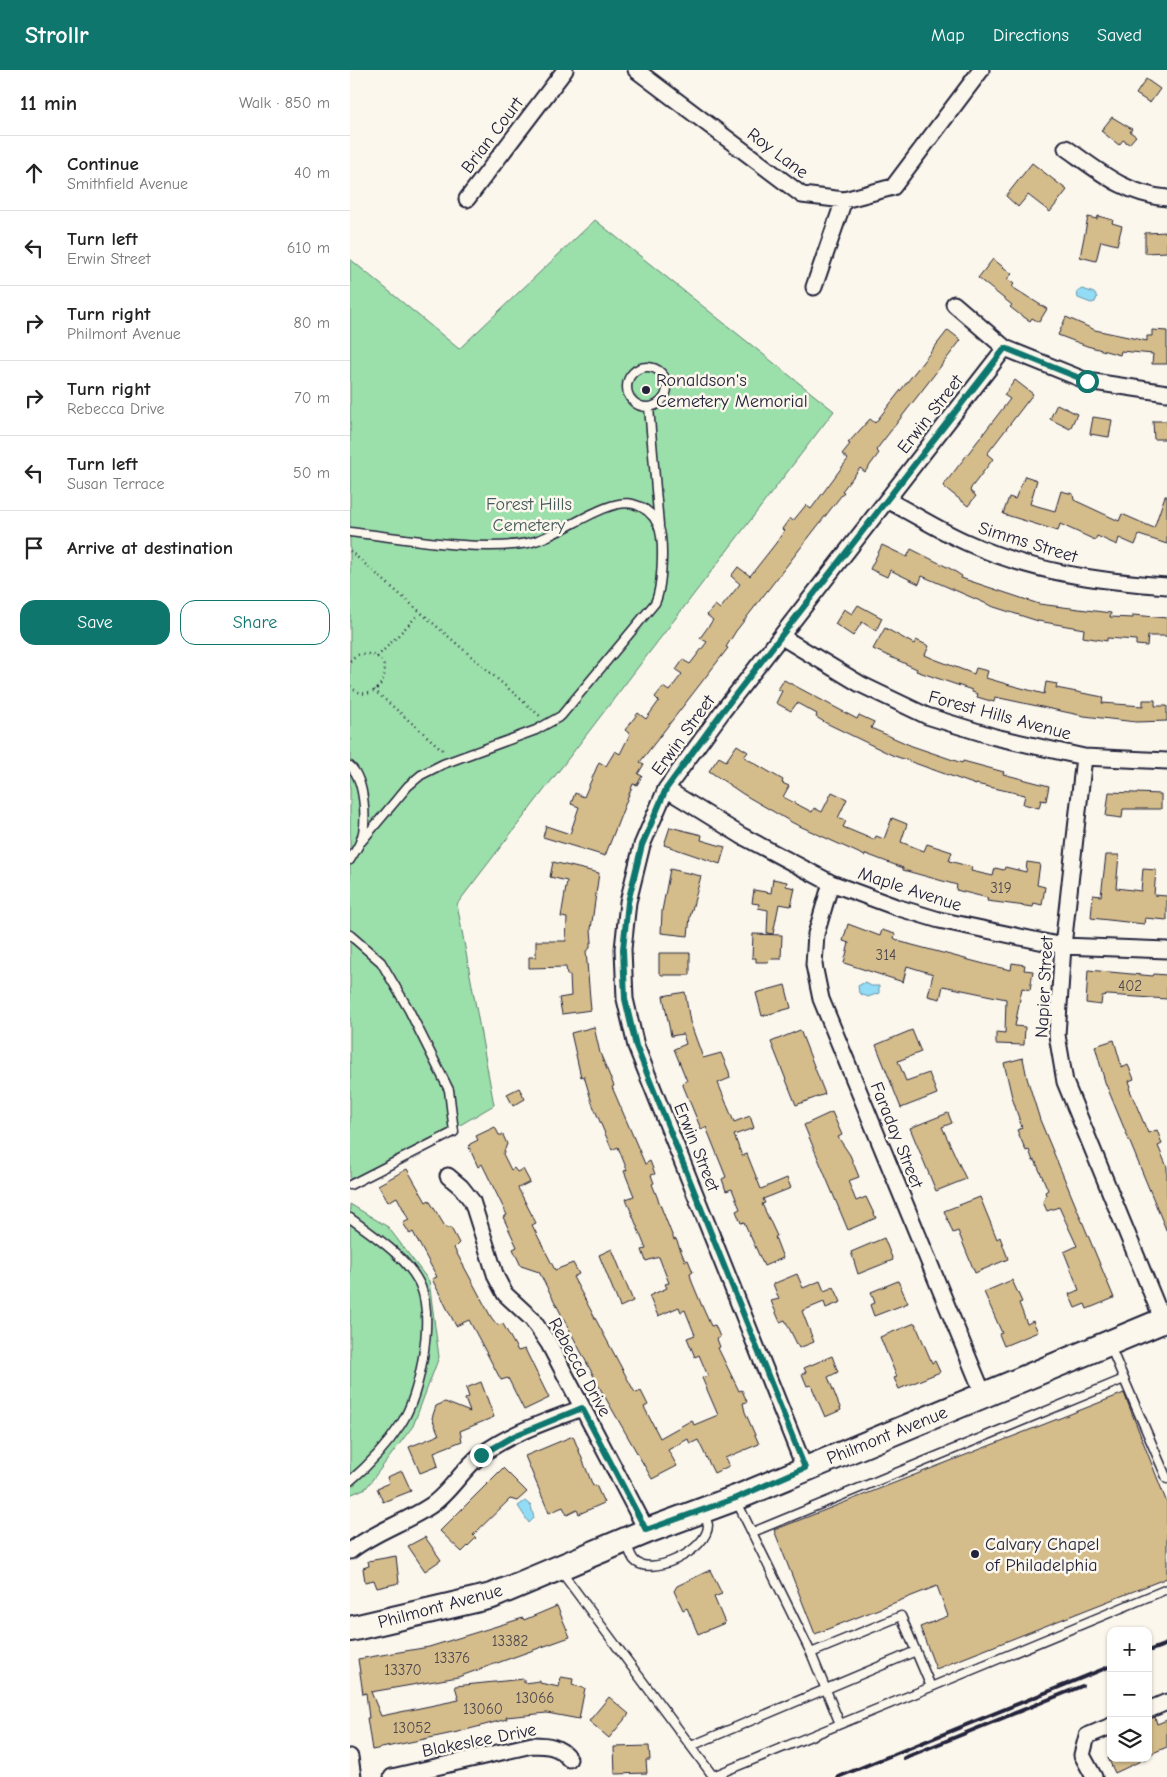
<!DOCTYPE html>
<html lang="en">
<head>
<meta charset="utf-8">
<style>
	:root { --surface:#fff; --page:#f6f6f6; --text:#222; --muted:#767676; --line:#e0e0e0; --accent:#0f766e }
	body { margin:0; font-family:"Comic Neue",sans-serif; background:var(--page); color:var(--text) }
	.controls { position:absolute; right:15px; bottom:15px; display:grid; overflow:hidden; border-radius:10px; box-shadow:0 1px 4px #0004 }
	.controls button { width:45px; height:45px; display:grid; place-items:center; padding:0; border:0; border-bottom:1px solid var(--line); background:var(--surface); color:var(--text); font:25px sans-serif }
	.stop { position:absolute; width:15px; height:15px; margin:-11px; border:4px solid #0f766e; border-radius:50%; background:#fff }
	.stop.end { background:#0f766e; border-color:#fff; box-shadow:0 1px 5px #0008 }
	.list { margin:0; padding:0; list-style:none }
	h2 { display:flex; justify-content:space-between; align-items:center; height:65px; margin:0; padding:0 20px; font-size:21px }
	h2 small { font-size:16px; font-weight:400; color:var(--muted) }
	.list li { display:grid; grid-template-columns:32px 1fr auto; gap:15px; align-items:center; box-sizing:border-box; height:75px; padding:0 20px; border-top:1px solid var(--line) }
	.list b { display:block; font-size:19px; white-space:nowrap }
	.list p { margin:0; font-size:16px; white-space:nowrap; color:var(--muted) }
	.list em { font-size:16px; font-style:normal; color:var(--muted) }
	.actions { display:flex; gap:10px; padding:15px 20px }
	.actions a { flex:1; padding:11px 0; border:1px solid var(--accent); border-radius:15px; text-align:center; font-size:18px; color:var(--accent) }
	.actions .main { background:var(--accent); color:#fff }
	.icon { flex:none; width:28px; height:28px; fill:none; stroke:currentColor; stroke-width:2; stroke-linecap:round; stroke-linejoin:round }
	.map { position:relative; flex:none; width:817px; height:1707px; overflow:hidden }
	header { display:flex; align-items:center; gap:30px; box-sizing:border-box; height:70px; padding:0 25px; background:var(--accent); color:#fff }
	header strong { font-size:24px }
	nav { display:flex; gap:28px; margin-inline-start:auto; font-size:18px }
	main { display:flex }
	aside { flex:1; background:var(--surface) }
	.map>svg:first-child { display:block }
	.green { fill:#9bdfaa; stroke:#5e8072 }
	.water { fill:#93dcf5; stroke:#6692ab }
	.building { fill:#d4bc8b; stroke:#22223b }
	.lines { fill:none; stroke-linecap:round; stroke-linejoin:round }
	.lane-casing { stroke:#22223b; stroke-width:11 }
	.street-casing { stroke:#22223b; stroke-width:19 }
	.primary-casing { stroke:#22223b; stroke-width:28 }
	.path { stroke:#22223b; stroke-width:2.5; stroke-dasharray:1 4; stroke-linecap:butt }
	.lane { stroke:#fbf7ec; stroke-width:8 }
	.street { stroke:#fbf7ec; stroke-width:15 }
	.primary { stroke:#fbf7ec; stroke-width:24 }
	.rail { stroke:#22223b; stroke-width:4 }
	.route { stroke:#0f766e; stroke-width:6 }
	.poi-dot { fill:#22223b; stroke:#fbf7ec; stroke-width:2 }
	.labels { text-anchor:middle; stroke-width:5; stroke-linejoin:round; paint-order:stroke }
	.number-label { font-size:15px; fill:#4e484f }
	.street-label { font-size:18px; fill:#22223b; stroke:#fbf7ec }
	.poi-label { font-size:18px; fill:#22223b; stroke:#fbf7ec; text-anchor:start }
	.park-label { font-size:18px; fill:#465b5c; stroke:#fbf7ec }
</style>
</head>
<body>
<header>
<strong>Strollr</strong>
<nav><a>Map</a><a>Directions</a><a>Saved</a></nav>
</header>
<main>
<aside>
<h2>11 min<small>Walk · 850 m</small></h2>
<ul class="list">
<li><svg class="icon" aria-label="ahead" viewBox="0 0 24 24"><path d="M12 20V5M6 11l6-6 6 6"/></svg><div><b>Continue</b><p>Smithfield Avenue</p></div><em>40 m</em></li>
<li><svg class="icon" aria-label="left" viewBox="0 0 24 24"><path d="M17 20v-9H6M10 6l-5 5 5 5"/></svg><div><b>Turn left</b><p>Erwin Street</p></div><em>610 m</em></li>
<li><svg class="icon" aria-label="right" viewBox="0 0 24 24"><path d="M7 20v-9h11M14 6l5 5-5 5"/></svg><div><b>Turn right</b><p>Philmont Avenue</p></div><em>80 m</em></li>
<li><svg class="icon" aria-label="right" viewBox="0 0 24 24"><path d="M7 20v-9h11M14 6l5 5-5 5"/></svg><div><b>Turn right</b><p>Rebecca Drive</p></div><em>70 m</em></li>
<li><svg class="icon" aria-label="left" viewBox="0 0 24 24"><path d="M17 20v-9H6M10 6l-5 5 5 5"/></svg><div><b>Turn left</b><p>Susan Terrace</p></div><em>50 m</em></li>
<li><svg class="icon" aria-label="arrive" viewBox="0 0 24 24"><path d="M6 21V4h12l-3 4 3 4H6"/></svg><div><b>Arrive at destination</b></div></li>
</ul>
<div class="actions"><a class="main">Save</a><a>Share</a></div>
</aside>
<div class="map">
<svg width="817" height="1707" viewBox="0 0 817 1707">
	<rect width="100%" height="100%" fill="#fbf7ec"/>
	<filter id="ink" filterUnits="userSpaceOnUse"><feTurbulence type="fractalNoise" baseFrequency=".02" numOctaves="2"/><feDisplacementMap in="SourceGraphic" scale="10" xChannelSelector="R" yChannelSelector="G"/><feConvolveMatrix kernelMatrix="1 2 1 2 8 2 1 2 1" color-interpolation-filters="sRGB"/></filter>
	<g filter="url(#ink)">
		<path class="green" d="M245 150 484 341 107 834 144 1035 0 1120V189L109 279Z
			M0 1134 38 1157 79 1211 89 1287 63 1356 16 1418 0 1425Z"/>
		<path class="water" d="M733 219 744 223 747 227 745 232 741 233 728 228 727 222Z
			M515 912 521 916H529V923L518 927 509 923 508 916Z
			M175 1431 181 1436 184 1448 179 1453 168 1436Z"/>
		<path class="building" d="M796 9 810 19 800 33 786 24Z
			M762 47 782 59 780 62 786 66 779 74 773 70 769 75 751 61Z
			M682 93 717 120 700 142 678 125 668 137 656 126Z
			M748 146 763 150 762 153 772 156 767 175 751 171 746 191 730 187 738 147 747 149Z
			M817 162V182L795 183V163Z
			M643 189 662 204 657 209 664 214 662 217 697 239 689 252 682 248 680 251 669 244 660 237 662 235 628 208Z
			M716 247 745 260 797 271V266H802V260L817 261V294H802L803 284 771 281 770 285 737 276 708 265Z
			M598 260 611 270 526 380 529 383 515 402 510 398 492 421 494 422 386 561 376 577 378 578 290 692 294 694 288 704 292 706 287 715 283 714 255 786 193 767 196 756 220 764 229 737 221 734 225 723 234 727 249 692 256 696 265 681 270 684 280 664 275 660 288 643 296 649 309 631 305 627 313 617 319 621 332 604 326 600 333 590 340 594 357 572 350 568 363 550 357 545 365 535 370 539 390 514 381 506 388 497 400 506 426 473 434 461 432 459 440 448 443 451 456 435 461 439 498 389 492 384 500 374 498 373 520 349 525 353Z
			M665 310 683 324 637 384 643 389 621 418 620 421 626 426 618 436 593 416 660 329 654 325Z
			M707 334 727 344 720 359 700 349Z
			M743 347 762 350 759 367 740 364Z
			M803 351H817V369H804Z
			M675 406 687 410 680 434 705 441 711 421 723 424 724 430 769 451 772 444 804 458 815 426H817V474L789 465 785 475 769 468 767 475 747 466 745 470 710 454 708 461 653 444 659 427 665 429Z
			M532 475 557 487 561 479 601 499 612 506 611 508 689 534 761 543 760 547 783 548V545L817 548V566H798L797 576 786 575V570L757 568V571L733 567 734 559 688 551 644 537 572 506 569 514 540 500 537 507 520 499Z
			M508 535 532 548 526 561 512 552 503 566 485 554 494 539 502 544Z
			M535 558 564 574 566 570 579 576 575 585 584 589 624 604 626 598 638 601 636 608 660 615 694 624 696 612 707 614 706 618 753 627 752 633 793 636V630H805V636H817V651L786 652 734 646 645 627 644 632 627 627 628 624 622 622V620L566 601 567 599 523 579Z
			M434 610 507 649 509 645 524 652 521 658 562 676 612 693 613 691 654 702 653 704 699 716 696 731 691 730 689 738 673 734 675 725 626 714V715L542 685 476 653 466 647 467 644 447 633 441 641 426 633 432 621 428 619Z
			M387 675 398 682 394 687 433 710 432 713 439 716 433 727 462 742 464 738 472 742 482 722 497 729 488 748 496 751 493 757 524 770 526 766 534 769 542 748 557 754 551 772 574 781 577 774 602 782 599 791 622 797 621 801 643 806 645 798 654 800 655 797 676 802 677 792 690 794 687 815 695 817 692 835 684 833 683 837 637 831 638 828 606 820 607 815 553 800V798L516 784 515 786 443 753 393 724 359 701 369 687 376 691Z
			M759 722 811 724V739H773L772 748 756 746Z
			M320 757 352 765 351 770 375 777 370 794 314 775Z
			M756 785H769L766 818 791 821 793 799 806 800 804 825 817 826V850L795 848 794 854 741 848 743 825 751 826Z
			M203 792 249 803 241 859 242 872H240V878L236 881 241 940 212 944 209 928 221 926 220 905H217L216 897 179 898V887H186V871H216L217 848 211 847 217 811 200 807Z
			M320 799 351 806 340 847 338 866 311 863 312 841Z
			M423 809 437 812 436 816 445 818 441 836 429 834 423 864 417 863 418 840 408 838 409 834 402 833 404 820 421 823Z
			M498 854 530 866 532 860 545 864 544 868 551 872 638 895 661 900 662 893 675 895 674 900 683 901 680 920 672 918 665 956 675 957 674 975 646 974V962L655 963 656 929 593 916 590 929 578 926 583 904 557 896 553 912 494 893 499 873 493 871Z
			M403 864 432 865 431 889H421L418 892H406V888H402Z
			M309 883H340V905H312L309 903Z
			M738 900 803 906 804 904 817 905V929L758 925 752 926 751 935 736 933Z
			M435 915 441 938 412 946 406 923Z
			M335 922 340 952 353 988 371 983 379 1002 380 1008 368 1013 384 1052 400 1046 404 1058 384 1065 392 1086 397 1084 411 1119 437 1108 441 1118 413 1129 415 1133 412 1134 427 1166 425 1167 433 1188 414 1196 394 1152 391 1153 386 1141 390 1139 382 1119 376 1121 372 1109 376 1107 356 1057 351 1059 332 1013 337 1011 324 979 336 974 333 964 321 966 313 926Z
			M244 957 250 983 264 1016 262 1017 295 1094 300 1091 305 1104 301 1105 304 1113 302 1114 324 1170 326 1169 335 1191 338 1190 343 1202 340 1204 342 1212 352 1236 361 1256 365 1255 370 1267 367 1269 370 1277 368 1278 389 1321 392 1320 397 1332 393 1333 395 1342 409 1374 375 1388 379 1396 364 1403 348 1370 340 1374 338 1369 318 1380 327 1396 302 1409 251 1320 189 1202 171 1196 163 1179 167 1177 153 1147 157 1145 132 1094 128 1097 119 1077 120 1074 128 1070 126 1066 145 1057 149 1065H153L157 1074 153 1084 161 1100 164 1098 167 1102 173 1099 180 1112 168 1118 186 1153 182 1155 205 1200 223 1193 229 1204 223 1207 284 1321 286 1323 291 1321 298 1335 294 1337 310 1368 342 1350 344 1355 368 1345 352 1308 358 1306 349 1285 345 1287 337 1268 345 1265 335 1240 331 1242 329 1237 308 1246 299 1226 317 1218 315 1214 319 1213 309 1187 296 1191 292 1180 296 1179 276 1129 284 1126 274 1101 277 1100 268 1077 262 1080 242 1033 234 1006 231 1007 221 963Z
			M450 960 475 1024 446 1035 421 972Z
			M562 960 571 982 548 991 556 1011 579 1003 587 1024 551 1038 526 975Z
			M764 970 772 998 778 995 784 1009 779 1011 781 1017 779 1018 798 1063 807 1060 812 1074 808 1076 817 1097V1162L755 1012 745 976Z
			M673 988 677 1008 690 1050 764 1228 737 1239 735 1234 725 1238 719 1224 729 1220 714 1182 727 1176 709 1137 697 1141 693 1132 696 1125 695 1122 698 1120 685 1090 683 1091 679 1080 676 1081 667 1060 672 1058 662 1027 654 993Z
			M169 1018 175 1029 163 1036 157 1024Z
			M482 1042 492 1065 488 1067 500 1085 509 1107 498 1111 506 1131 516 1127 526 1148 498 1160 454 1055Z
			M598 1043 602 1053 592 1057 616 1109 586 1121 560 1058Z
			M57 1099 76 1132 79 1130 96 1158H101L109 1173 104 1178 141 1247 147 1255 153 1254 168 1281 175 1279 199 1328 174 1340 158 1308 151 1310 119 1250 106 1256 82 1209 87 1207 63 1162 60 1164 53 1153 59 1150 47 1127 38 1132 28 1115Z
			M630 1127 647 1169 650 1167 658 1189 625 1203 608 1161 603 1163 594 1141Z
			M534 1168 543 1190 508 1204 501 1182Z
			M262 1179 283 1231 270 1237 249 1185Z
			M447 1204 453 1218 470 1211 474 1221 484 1217 491 1232 476 1238 474 1232 452 1241 464 1272 449 1278 435 1250 430 1252 421 1231 429 1229 423 1214Z
			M662 1210 672 1232 669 1233 677 1254 683 1251 688 1262 654 1276 649 1264 652 1263 634 1222Z
			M548 1211 558 1233 524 1246 520 1235 525 1233 521 1222Z
			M565 1253 582 1293 585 1291 590 1302 549 1319 544 1308 547 1307 530 1267Z
			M482 1286 488 1302 478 1307 491 1340 475 1347 461 1315 457 1316 452 1304 456 1302 454 1298Z
			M131 1312 144 1347 110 1361 112 1371 84 1382 88 1396 70 1403 59 1377 89 1365 82 1348 86 1336 95 1332 120 1342 115 1329 119 1327 116 1318Z
			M774 1323 817 1433V1508L586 1599 570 1557 598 1546 587 1516 465 1564 424 1460Z
			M223 1366 243 1416 246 1415 254 1433 229 1444 227 1440 217 1445 213 1437 199 1443 175 1386Z
			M153 1398 177 1422 167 1431 160 1429 123 1465 126 1468 112 1482 90 1461Z
			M52 1401 61 1421 33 1432 27 1418 39 1413 37 1407Z
			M75 1467 91 1490 75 1501 58 1476Z
			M46 1486 49 1513 27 1518 24 1510 15 1512 13 1498 19 1496 18 1491Z
			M360 1500 372 1524 364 1527 375 1553 348 1564 337 1538 333 1540 324 1521 327 1516Z
			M207 1536 220 1567 108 1607 21 1622 31 1646 109 1630 105 1616 174 1609V1613L190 1611V1613L209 1617 211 1607 223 1609 222 1615 235 1618 229 1649 197 1643 156 1647 157 1649 108 1662 22 1680 17 1648H19L16 1623 13 1624 8 1589 79 1577 173 1548 174 1550Z
			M259 1627 279 1644 259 1668 239 1651Z
			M805 1647 807 1654 817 1650V1677L798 1685V1649Z
			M299 1676 300 1690H296L297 1703 265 1704 264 1677Z
			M758 1688H797L765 1703Z"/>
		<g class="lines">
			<g class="lane-casing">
				<path id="lane" d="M277 317a20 20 0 1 1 40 0a20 20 0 1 1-40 0Z
					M299 337 309 455
					M0 462C52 468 127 482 178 473 209 467 257 427 283 434 295 437 303 444 308 455 315 470 312 519 305 533L211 646 186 660 93 694 71 705 58 716 11 772
					M0 696C15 710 18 754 10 772 8 778 3 784 0 790
					M0 865 31 892 59 940 99 1020 104 1062 0 1115
					M0 1148C24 1166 59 1188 71 1217 84 1251 70 1324 51 1354 36 1377 20 1394 0 1411
					M774 1309 817 1409
					M386 1430 461 1583
					M403 1462 774 1309 760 1276
					M276 1472C278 1477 280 1485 284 1490 299 1508 358 1481 358 1455 357 1451 355 1446 354 1443
					M210 1500 363 1706 581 1617 551 1546 461 1583 490 1654
					M581 1617 817 1519
					M341 1676 566 1581"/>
			</g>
			<g class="street-casing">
				<path id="street" d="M286 0 452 125 494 130 543 117 631 0
					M716 78C750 102 775 124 817 128
					M117 129 215 0
					M464 217 494 130
					M604 234 655 278 737 311 817 323
					M537 430C564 444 590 461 618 473 682 502 747 511 817 516
					M432 567 510 614 577 646 645 667 734 687 817 691
					M734 687 713 876 707 965 715 1012 813 1251
					M316 719 392 766 481 813 546 837 589 850 713 876 817 880
					M481 813 466 864 464 895 471 929 634 1326
					M98 1106 111 1117 122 1131 146 1207 155 1224 182 1249 199 1274 297 1461
					M455 1399 286 976 275 929 273 879 278 832 292 775 316 719 372 642 655 278
					M0 1481C24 1462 54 1453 80 1436 100 1423 112 1399 131 1385 160 1363 198 1351 232 1338
					M798 1640 817 1632
					M0 1687 3 1707
					M42 1707 182 1675C197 1675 210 1676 219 1689
					M744 1707 732 1685 737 1666 761 1656"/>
			</g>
			<g class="primary-casing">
				<path id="primary" d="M0 1559 142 1526 297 1461 386 1428 817 1249"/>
			</g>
			<path class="path" d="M0 481 190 646
				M27 587 67 546
				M0 591C5 585 11 583 18 584 52 588 27 643 0 616
				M24 620 95 682"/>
			<use href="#lane" class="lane"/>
			<use href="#street" class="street"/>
			<use href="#primary" class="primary"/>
			<path class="rail" d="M798 1581 817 1574
				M554 1688 732 1616
				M488 1707 761 1596"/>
		</g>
	</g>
	<g class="lines" filter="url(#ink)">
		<path class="route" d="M131 1385 164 1366 232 1338 296 1460 386 1428 455 1398 286 976 275 929 273 879 278 832 292 775 316 719 372 642 655 278 737 311"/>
	</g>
	<g class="poi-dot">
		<circle cx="296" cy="320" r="5"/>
		<circle cx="625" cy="1484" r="5"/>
	</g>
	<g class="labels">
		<g class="number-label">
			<text x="651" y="823">319</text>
			<text x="536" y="890">314</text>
			<text x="780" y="921">402</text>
			<text x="160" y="1576">13382</text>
			<text x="102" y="1593">13376</text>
			<text x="53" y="1605">13370</text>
			<text x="185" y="1633">13066</text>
			<text x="133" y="1644">13060</text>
			<text x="62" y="1663">13052</text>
		</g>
		<g class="street-label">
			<text transform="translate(142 65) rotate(-53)" y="6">Brian Court</text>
			<text transform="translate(428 83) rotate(37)" y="6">Roy Lane</text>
			<text transform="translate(580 344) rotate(-52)" y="6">Erwin Street</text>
			<text transform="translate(678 472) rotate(17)" y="6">Simms Street</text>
			<text transform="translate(650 645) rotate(15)" y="6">Forest Hills Avenue</text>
			<text transform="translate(333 665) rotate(-54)" y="6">Erwin Street</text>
			<text transform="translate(560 819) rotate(18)" y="6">Maple Avenue</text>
			<text transform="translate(694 917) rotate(-87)" y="6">Napier Street</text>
			<text transform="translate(547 1065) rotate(68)" y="6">Faraday Street</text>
			<text transform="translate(347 1077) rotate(68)" y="6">Erwin Street</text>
			<text transform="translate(230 1297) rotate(61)" y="6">Rebecca Drive</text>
			<text transform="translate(537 1365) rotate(-22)" y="6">Philmont Avenue</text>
			<text transform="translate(90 1536) rotate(-15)" y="6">Philmont Avenue</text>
			<text transform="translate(129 1670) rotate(-11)" y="6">Blakeslee Drive</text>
		</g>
		<g class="poi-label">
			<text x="306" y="316">Ronaldson's<tspan x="306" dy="21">Cemetery Memorial</tspan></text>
			<text x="635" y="1480">Calvary Chapel<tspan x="635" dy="21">of Philadelphia</tspan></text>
		</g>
		<g class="park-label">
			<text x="179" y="440">Forest Hills<tspan x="179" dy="21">Cemetery</tspan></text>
		</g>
	</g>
</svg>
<div class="controls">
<button>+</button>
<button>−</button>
<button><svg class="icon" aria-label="layers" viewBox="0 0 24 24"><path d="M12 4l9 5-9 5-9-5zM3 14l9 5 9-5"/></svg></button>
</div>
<div class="stop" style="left:737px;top:311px"></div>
<div class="stop end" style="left:131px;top:1385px"></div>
</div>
</main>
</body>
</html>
